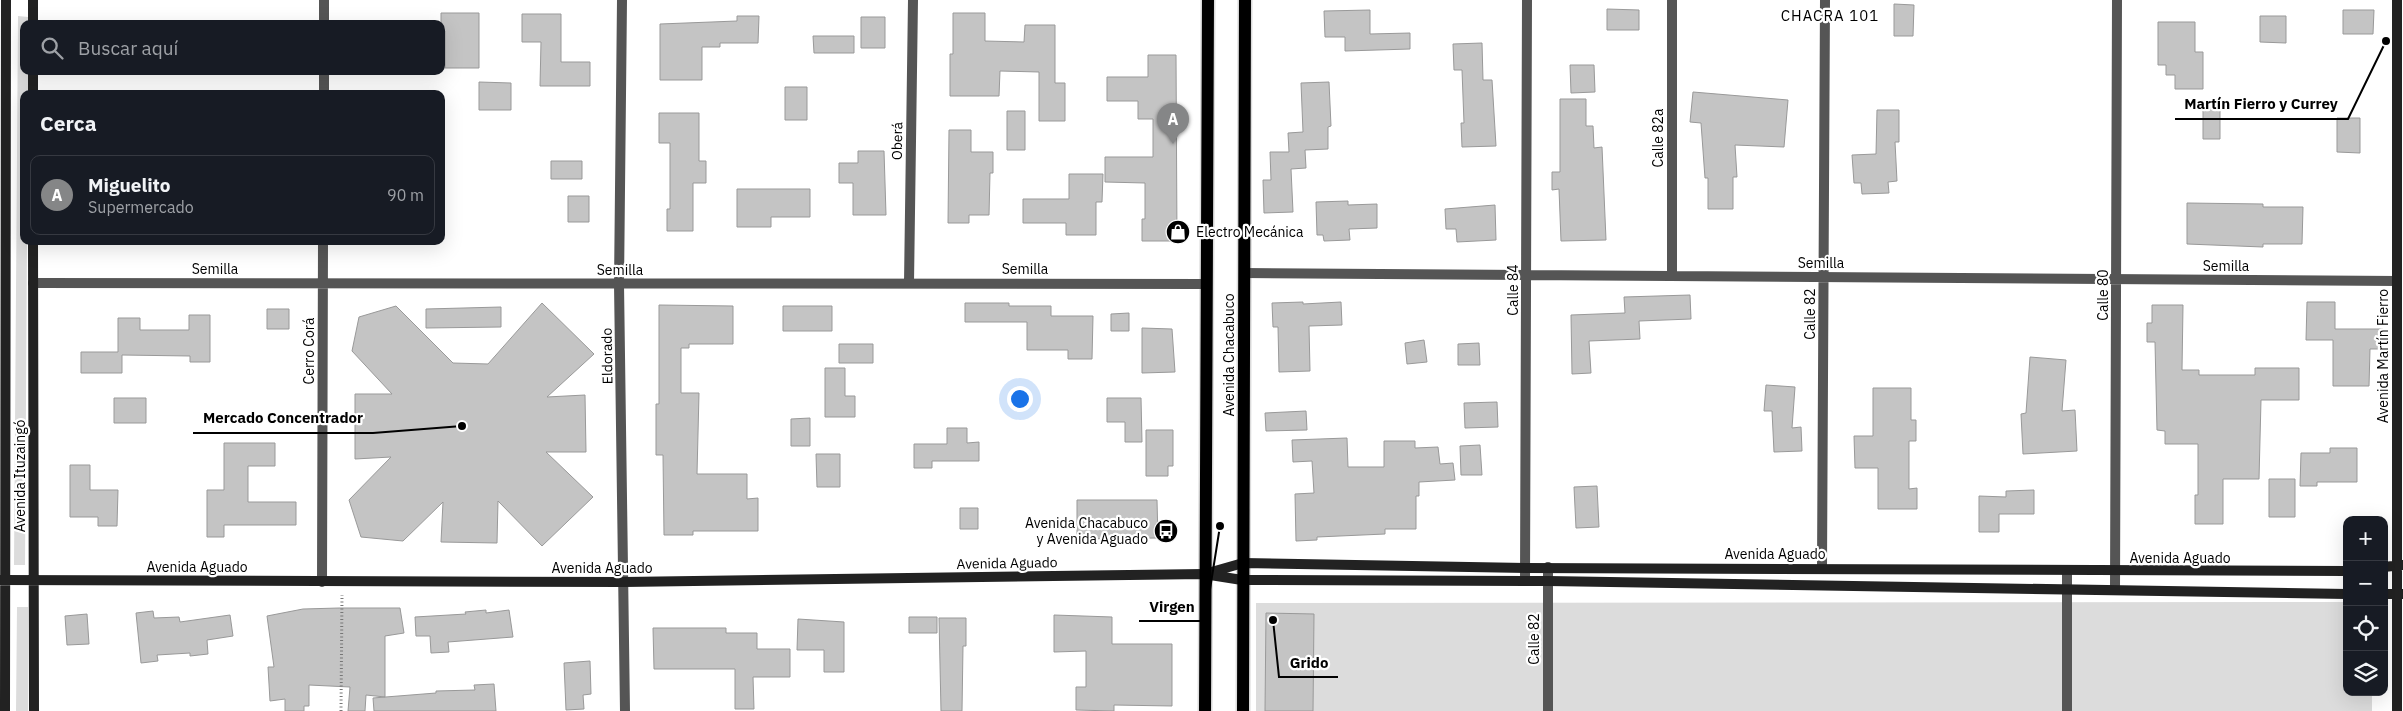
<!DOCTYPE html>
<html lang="es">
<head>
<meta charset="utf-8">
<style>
	:root { --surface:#171b24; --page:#20242c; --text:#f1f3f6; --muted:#9ea1a6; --line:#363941; --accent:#858687 }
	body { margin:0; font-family:"IBM Plex Sans",sans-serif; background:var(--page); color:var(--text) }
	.controls { position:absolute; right:15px; bottom:15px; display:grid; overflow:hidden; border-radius:10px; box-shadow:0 5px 20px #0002 }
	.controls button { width:45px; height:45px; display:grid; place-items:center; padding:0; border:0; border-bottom:1px solid var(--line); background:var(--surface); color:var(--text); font:25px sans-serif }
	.you { position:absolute; left:1019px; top:398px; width:18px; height:18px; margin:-12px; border:4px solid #fff; border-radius:50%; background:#1a73e8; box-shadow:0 0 0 8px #1a73e833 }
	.badge { display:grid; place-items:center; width:32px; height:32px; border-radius:50%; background:var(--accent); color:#fff; font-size:16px; font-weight:700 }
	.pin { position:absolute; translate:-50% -41px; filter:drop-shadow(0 1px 2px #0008) }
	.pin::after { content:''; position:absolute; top:26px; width:18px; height:15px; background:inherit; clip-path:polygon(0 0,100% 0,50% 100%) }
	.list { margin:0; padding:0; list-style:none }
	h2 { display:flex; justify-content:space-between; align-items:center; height:65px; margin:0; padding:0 20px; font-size:21px }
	h2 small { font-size:16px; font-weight:400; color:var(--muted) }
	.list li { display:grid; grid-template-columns:32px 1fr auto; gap:15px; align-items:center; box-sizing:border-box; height:80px; margin:0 10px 10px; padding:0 10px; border:1px solid var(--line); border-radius:10px }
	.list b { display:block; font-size:19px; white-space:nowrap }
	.list p { margin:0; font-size:16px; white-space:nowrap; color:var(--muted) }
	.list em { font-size:16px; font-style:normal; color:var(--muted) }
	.icon { flex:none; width:28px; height:28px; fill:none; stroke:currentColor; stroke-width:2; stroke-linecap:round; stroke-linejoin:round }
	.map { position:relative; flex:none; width:2403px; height:711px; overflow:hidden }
	.search { position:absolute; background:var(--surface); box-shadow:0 5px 20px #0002; left:20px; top:20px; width:425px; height:55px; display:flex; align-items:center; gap:12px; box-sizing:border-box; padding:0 18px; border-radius:10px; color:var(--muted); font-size:19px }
	.panel { position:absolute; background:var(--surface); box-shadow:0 5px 20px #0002; left:20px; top:90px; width:425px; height:155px; border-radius:10px }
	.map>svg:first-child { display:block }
	.green { fill:#dcdcdc }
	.building { fill:#c4c4c4; stroke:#999 }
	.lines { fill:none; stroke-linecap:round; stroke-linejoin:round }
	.primary-casing { stroke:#dbdbdb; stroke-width:15 }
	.path { stroke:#777; stroke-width:3; stroke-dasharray:1 2.5; stroke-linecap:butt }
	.minor { stroke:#555; stroke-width:10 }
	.secondary { stroke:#222; stroke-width:10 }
	.primary { stroke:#000; stroke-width:12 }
	.labels { text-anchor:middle; stroke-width:4.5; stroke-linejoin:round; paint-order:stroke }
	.street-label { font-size:14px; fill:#000; stroke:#fff }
	.poi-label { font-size:14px; fill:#000; stroke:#fff; text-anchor:start }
	.neighbourhood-label { font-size:15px; letter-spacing:1px; fill:#000; stroke:#fff }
	.leader { fill:none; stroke:#000; stroke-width:2 }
	.callout-dot { fill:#000; stroke:#fff; stroke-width:2 }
	.callout-label { font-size:15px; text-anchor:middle; font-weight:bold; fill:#000; stroke:#fff; stroke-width:4.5; stroke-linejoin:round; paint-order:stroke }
</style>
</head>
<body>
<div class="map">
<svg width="2403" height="711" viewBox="0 0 2403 711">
	<rect width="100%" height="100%" fill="#fff"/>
	<path class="green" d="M18 16 28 17V24H24V71H28V94H24V241H27L25 565H14Z
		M2347 602V692H2372V711H1256V603Z
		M17 607H28V711H16Z"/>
	<path class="building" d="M1894 4 1914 5 1913 36H1894Z
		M1607 9 1639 10V30H1607Z
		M1370 10V34L1410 33V49L1345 51V37H1325L1324 11Z
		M2343 10H2374L2373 34H2343Z
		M441 13H479V68H445V31H441Z
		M953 13H985V41L1024 42 1025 25H1055V83H1065V121H1039V72L1000 71 999 96H950V54H953Z
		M522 14H561V62H590V86H540L541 42H522Z
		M737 16H759L758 43H720V47H702V80H660V24L737 21Z
		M2260 16H2286V43L2260 42Z
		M861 17H885V48H861Z
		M2158 22H2195V52H2203V89H2175V75H2166V65H2158Z
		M813 36H854V53H814Z
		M1482 43 1483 80H1492L1496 146 1462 147 1461 123H1464L1462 70H1454L1453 44Z
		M1148 55H1176L1177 241H1142V219H1145V183L1105 182V157H1153V119H1138V101H1107V77H1148Z
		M1570 65H1594L1595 92 1571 93Z
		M479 82 511 83V110H479Z
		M1329 82 1331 126 1328 127V149L1305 150 1306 168 1291 169 1293 212 1264 213 1263 180H1271L1270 152H1289L1288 133 1303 132 1301 83Z
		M785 87H807V120H785Z
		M1693 92 1788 100 1784 147 1735 145 1737 177H1733V209H1708V178H1705L1701 123 1690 122Z
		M1560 99H1586V126H1593L1594 148 1602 147 1606 240 1561 241 1559 189 1552 190V172H1560Z
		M2203 101H2220V139H2203Z
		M1877 110H1899V142H1895L1897 181 1888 182 1889 193 1862 194 1861 183H1854L1852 155 1876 154Z
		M1007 111H1025V150H1007Z
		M659 113H699V161H706V183H693V231H667V209H670V143H659Z
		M2337 118H2360V153L2337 152Z
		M949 130H971V152H993V173H990L989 215H969V223H948Z
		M858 151H884L886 215H853V183H839V163H858Z
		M551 161H582V179H551Z
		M1069 174H1103L1102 202H1096V235H1066V223H1023V199H1069Z
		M737 189H810V217H771V227H737Z
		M568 196H589V222H568Z
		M1348 201V205L1377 204V228L1349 229 1350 240 1324 241 1323 235H1317L1316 202Z
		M2187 203 2263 204V207H2303L2302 244H2263V247L2187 244Z
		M1495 205 1496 240 1457 242 1456 229H1446L1445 209Z
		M1690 295 1691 319 1639 321 1640 339 1589 341 1591 373 1572 374 1571 315 1625 313 1624 297Z
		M1303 302V304L1341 302 1342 325 1309 326 1310 371 1279 372 1278 327H1273L1272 303Z
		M2307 302H2335V329H2383V349H2370L2369 386H2333V340H2306Z
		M542 303 594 354 547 397 585 395 586 452H546L593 497 542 546 498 501 497 543 441 542 443 502 403 541 361 537 349 500 391 457 355 459V394H392L352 351 359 317 396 306 453 363 488 364Z
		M965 303H1009V306H1051V316H1093L1092 359H1068V350H1027V322H965Z
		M659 305 733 306V344H689V348H681V393H699L697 474H747V499L758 498V531H693V535H664L663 455H656V404H659Z
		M2152 305H2183L2182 370H2199V375H2255V368H2299V400H2261L2259 479H2223V524H2195V495H2198V444H2165V431L2157 430 2155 342H2147V323H2152Z
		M783 306H832V331H783Z
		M501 307V327L426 328V309Z
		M267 309H289V329H267Z
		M1129 313V331H1111V314Z
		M189 315H210V362H190V356L122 355V373H81V352H118V318H140V330H189Z
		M1142 328 1172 329 1175 372 1142 373Z
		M1424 340 1427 362 1407 364 1405 343Z
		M1479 343 1480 365H1458V344Z
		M839 344H873V363H839Z
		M2030 357 2066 360 2062 411 2075 410 2077 451 2023 454 2021 414 2026 413Z
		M825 368H845V396H855V417H825Z
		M1766 385 1795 387 1792 428 1801 427 1802 451 1774 452 1772 411H1764Z
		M1873 388H1911V420H1916V441H1909V489L1917 488V509H1878V468H1855L1854 436H1873Z
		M114 398H146V423H114Z
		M1107 398H1141L1142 442H1125V422H1107Z
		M1497 402 1498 427 1465 428 1464 403Z
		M1306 411 1307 430 1266 431 1265 413Z
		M810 418V446H791V419Z
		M947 428H967V443L979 442V461H932V468H914V444H947Z
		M1146 430H1173V466H1168V476H1146Z
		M1347 438 1348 467H1384V441H1415V448L1438 447 1440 464 1453 463 1455 480 1419 482V496H1416V529H1385V534L1317 537V540L1296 541 1295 494 1314 493 1312 461 1293 462 1292 440Z
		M224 443H275V466H248V502H296V525H224V537H207V490H224Z
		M1480 445 1482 475H1461L1460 446Z
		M2330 448H2357V482H2317V486H2300L2301 453H2330Z
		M816 454H840V487H817Z
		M70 465H90V490H118L117 526H98V517H70Z
		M2269 479H2295V517H2269Z
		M1597 486 1599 527 1576 528 1574 487Z
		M2034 490V514H1999V532H1979V496L2006 497V491Z
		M1077 500H1157L1158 538 1077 539Z
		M960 508H978V529H960Z
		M339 608H400L404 633 385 636V697L366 695 365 711H348L350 687 309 685V706H304V711H285V699L270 701 268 667H274L267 616 303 609Z
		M486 610V613L509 610 513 637 448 642 449 652 431 653 430 636H416L415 617 466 614 465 612Z
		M153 611 154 618 179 617 180 622 230 615 233 636 207 640 208 654 190 656V653L157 655 158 661 141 663 136 613Z
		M1266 613 1314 614 1313 711H1265Z
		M87 614 89 644 67 645 65 616Z
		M1054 615 1112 617V644H1172V706L1114 705V711L1076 710V687H1086V651L1054 652Z
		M909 617H937V633H909Z
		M939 618H966V646H963L962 711H941Z
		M798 619 844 622V672H824V650H797Z
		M653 628H726V633H757V649H790V677H753L754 709H735V669H654Z
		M590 661 591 694 583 695 584 709 566 710 564 663Z
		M494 684 496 711H374L373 698 436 693V691L475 690 474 685Z"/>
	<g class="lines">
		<g class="primary-casing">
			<path id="primary" d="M1205 711 1208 0
				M1243 711 1245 0"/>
		</g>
		<path class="path" d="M341 711 342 595"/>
		<path class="minor" d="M622 0 619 284 625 711
			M1672 0V276
			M324 24V0
			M324 94V71
			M1244 273 2397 281
			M33 283 1207 284
			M909 283 913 0
			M1548 567V711
			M1822 567 1825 0
			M2067 570V711
			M1525 581 1527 0
			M322 582 323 241
			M2115 590 2117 0"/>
		<path class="secondary" d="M33 0V24
			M2397 0V711
			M33 71V94
			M33 241 34 711
			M2384 567 2402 565
			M1208 573 1243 563 1526 568 2347 571
			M0 580 624 582 1204 574 1242 580 1548 581 2347 594
			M2384 594H2402
			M5 711 6 0"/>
		<use href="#primary" class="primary"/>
	</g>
	<defs>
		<g id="shop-disc" transform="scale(1.25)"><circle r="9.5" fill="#000" stroke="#fff"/><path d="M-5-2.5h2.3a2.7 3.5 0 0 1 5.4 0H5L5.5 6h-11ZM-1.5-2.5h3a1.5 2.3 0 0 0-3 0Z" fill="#fff"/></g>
		<g id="bus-disc" transform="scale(1.25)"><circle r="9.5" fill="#000" stroke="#fff"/><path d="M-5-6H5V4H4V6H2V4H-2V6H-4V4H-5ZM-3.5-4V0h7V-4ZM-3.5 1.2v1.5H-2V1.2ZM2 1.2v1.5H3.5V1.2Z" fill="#fff"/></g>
	</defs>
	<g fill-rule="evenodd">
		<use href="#shop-disc" x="1178" y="232"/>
		<use href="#bus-disc" x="1166" y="531"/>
	</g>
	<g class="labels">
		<g class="street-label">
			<text transform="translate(1658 138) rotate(-90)" y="5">Calle 82a</text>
			<text transform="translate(897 141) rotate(-89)" y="5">Oberá</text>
			<text x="1821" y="268">Semilla</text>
			<text x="2226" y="271">Semilla</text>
			<text x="215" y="274">Semilla</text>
			<text x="1025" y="274">Semilla</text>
			<text x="620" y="275">Semilla</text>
			<text transform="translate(1513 290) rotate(-90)" y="5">Calle 84</text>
			<text transform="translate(2103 295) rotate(-90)" y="5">Calle 80</text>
			<text transform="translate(1810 314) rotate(-90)" y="5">Calle 82</text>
			<text transform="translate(309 351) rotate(-90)" y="5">Cerro Corá</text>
			<text transform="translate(1229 355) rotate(-90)" y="5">Avenida Chacabuco</text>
			<text transform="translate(607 356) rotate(-91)" y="5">Eldorado</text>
			<text transform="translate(2383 356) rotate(-90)" y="5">Avenida Martín Fierro</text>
			<text transform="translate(20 476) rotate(-90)" y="5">Avenida Ituzaingó</text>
			<text x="1775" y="559">Avenida Aguado</text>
			<text x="2180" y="563">Avenida Aguado</text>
			<text transform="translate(1007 563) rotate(-1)" y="5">Avenida Aguado</text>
			<text x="197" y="572">Avenida Aguado</text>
			<text x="602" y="573">Avenida Aguado</text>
			<text transform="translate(1534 639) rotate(-90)" y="5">Calle 82</text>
		</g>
		<g class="poi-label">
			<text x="1196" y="237">Electro Mecánica</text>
			<text x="1148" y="528" text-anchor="end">Avenida Chacabuco<tspan x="1148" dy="16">y Avenida Aguado</tspan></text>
		</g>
		<g class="neighbourhood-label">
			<text x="1830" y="21">CHACRA 101</text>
		</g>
	</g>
	<path class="leader" d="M2386 41L2348 119H2175M462 426L373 433H193M1220 526L1205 621H1139M1273 620L1279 677H1338"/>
	<g class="callout-dot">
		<circle cx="2386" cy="41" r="5"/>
		<circle cx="462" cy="426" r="5"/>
		<circle cx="1220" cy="526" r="5"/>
		<circle cx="1273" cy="620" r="5"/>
	</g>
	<g class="callout-label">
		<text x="2261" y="109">Martín Fierro y Currey</text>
		<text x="283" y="423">Mercado Concentrador</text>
		<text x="1172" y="612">Virgen</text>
		<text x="1309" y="668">Grido</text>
	</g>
</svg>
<div class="controls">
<button>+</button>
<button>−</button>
<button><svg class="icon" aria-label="locate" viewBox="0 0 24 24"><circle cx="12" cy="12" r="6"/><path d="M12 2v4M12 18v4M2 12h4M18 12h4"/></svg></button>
<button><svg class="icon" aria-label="layers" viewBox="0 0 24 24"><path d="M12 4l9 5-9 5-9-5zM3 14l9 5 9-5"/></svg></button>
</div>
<div class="you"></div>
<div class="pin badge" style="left:1173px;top:144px">A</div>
<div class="search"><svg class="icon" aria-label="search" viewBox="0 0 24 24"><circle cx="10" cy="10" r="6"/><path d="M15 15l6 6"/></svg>Buscar aquí</div>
<section class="panel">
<h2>Cerca<small></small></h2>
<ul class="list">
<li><span class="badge">A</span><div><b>Miguelito</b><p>Supermercado</p></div><em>90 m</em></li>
</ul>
</section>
</div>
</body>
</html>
